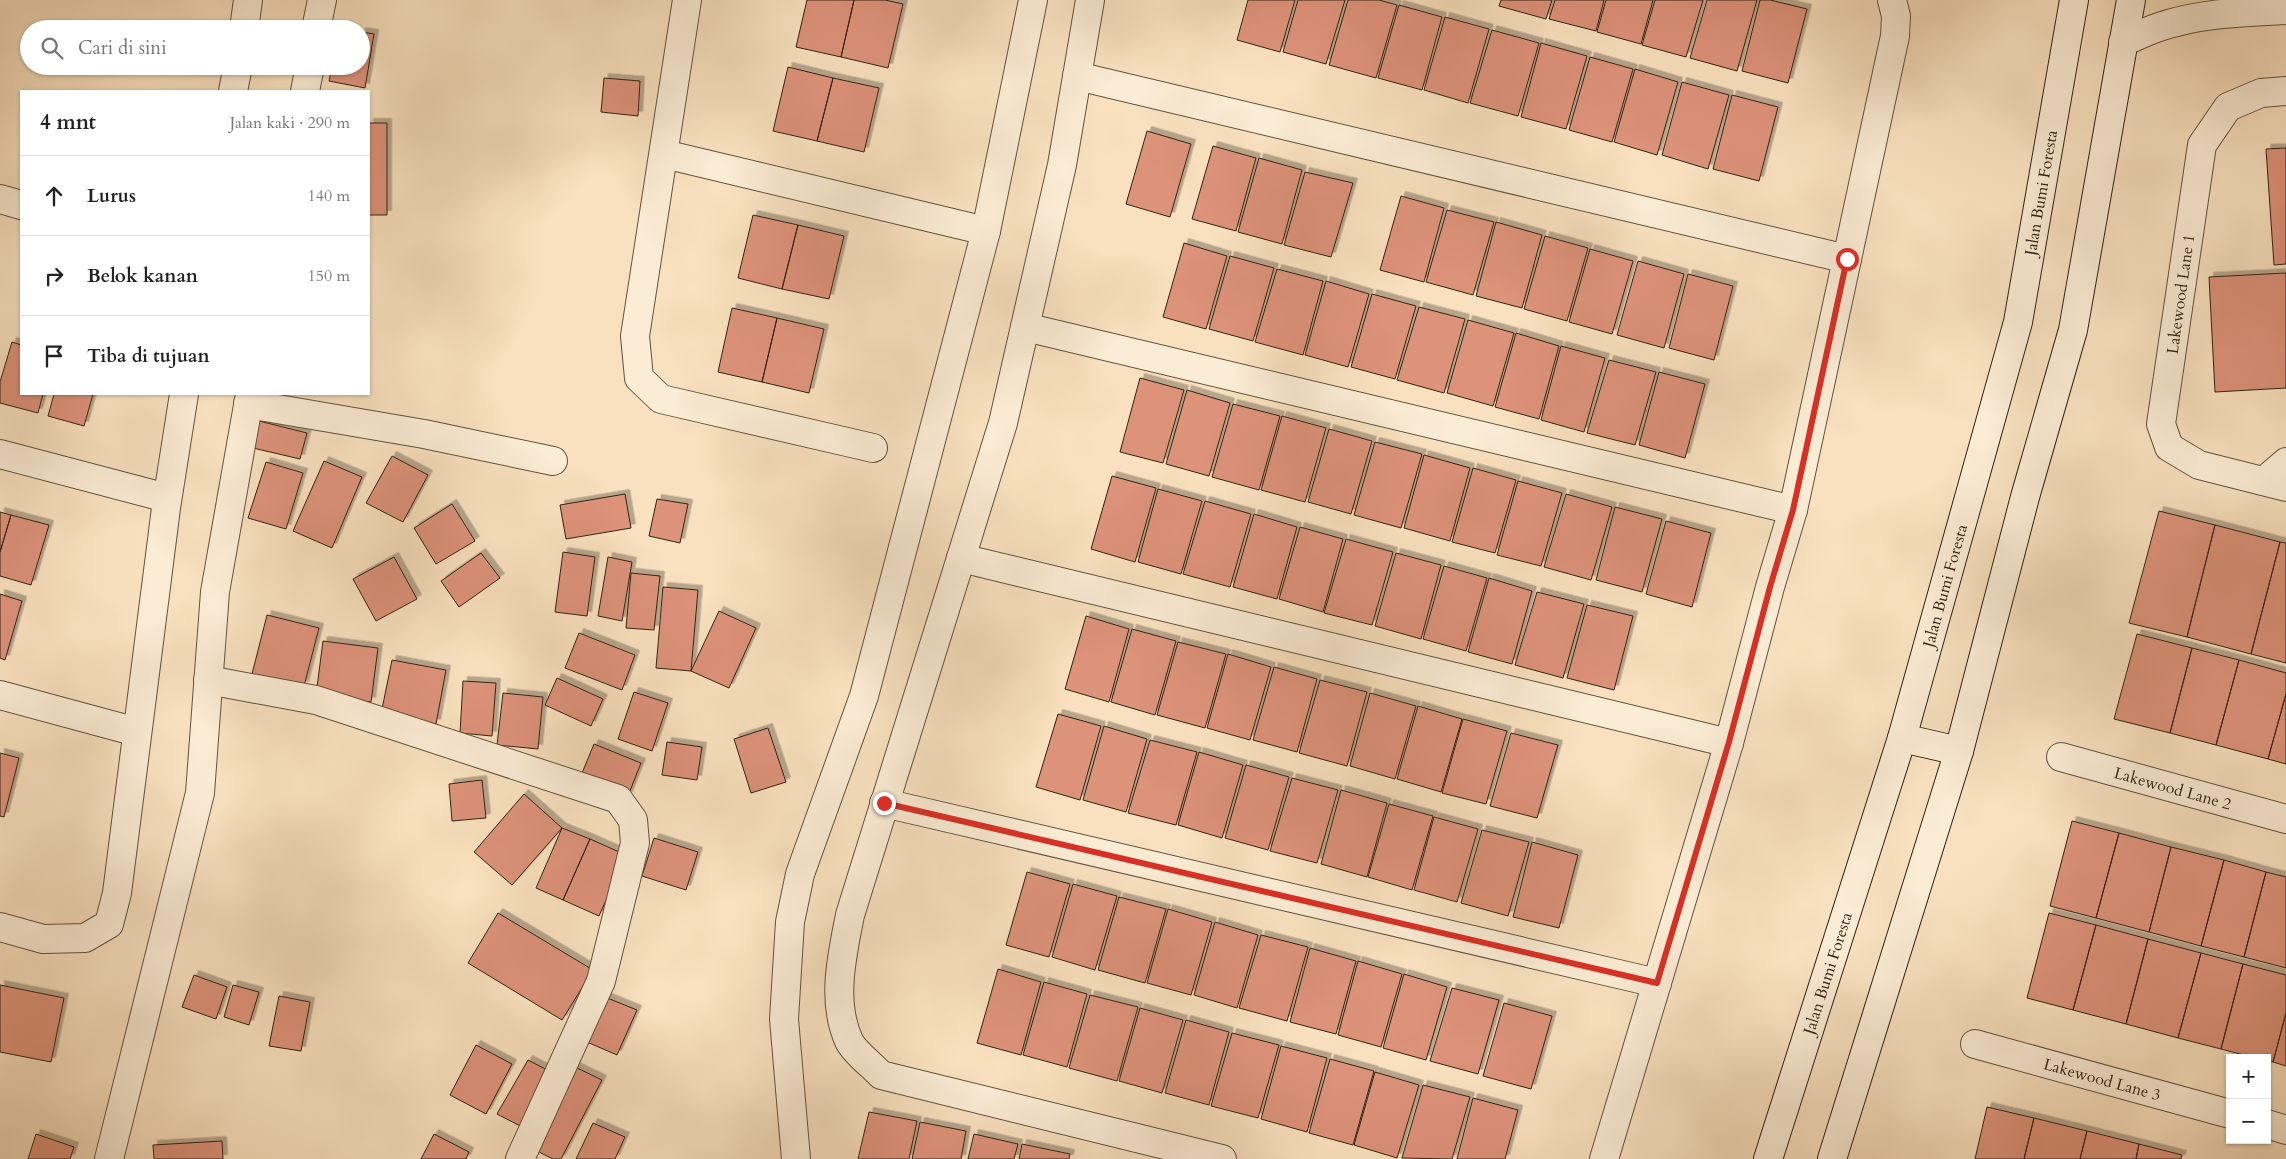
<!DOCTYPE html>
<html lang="id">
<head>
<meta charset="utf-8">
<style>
	:root { --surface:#fff; --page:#f6f6f6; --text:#222; --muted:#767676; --line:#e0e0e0 }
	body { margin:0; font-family:Cardo,serif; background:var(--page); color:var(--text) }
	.controls { position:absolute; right:15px; bottom:15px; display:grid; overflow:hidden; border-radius:0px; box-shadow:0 1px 4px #0004 }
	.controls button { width:45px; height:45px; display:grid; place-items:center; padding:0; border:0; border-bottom:1px solid var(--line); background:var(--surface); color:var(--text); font:25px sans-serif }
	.stop { position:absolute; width:15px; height:15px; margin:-11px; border:4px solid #d93025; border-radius:50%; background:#fff }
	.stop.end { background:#d93025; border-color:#fff; box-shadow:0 1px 5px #0008 }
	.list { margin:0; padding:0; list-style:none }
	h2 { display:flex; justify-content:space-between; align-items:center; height:65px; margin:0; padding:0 20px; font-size:21px }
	h2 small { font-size:16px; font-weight:400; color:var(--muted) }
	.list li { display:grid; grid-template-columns:32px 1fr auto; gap:15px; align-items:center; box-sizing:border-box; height:80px; padding:0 20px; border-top:1px solid var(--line) }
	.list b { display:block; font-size:19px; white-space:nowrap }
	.list em { font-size:16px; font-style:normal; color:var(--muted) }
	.icon { flex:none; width:28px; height:28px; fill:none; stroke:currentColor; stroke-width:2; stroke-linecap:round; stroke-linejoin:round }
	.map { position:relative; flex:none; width:2286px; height:1159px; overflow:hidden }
	.search { position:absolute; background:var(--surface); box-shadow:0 1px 4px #0004; left:20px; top:20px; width:350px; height:55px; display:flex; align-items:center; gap:12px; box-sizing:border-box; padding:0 18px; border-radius:28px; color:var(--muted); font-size:19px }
	.panel { position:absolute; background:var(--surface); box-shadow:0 1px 4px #0004; left:20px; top:90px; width:350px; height:305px; border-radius:0px }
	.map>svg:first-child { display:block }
	.building { fill:#dd927a; stroke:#302313; filter:url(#shadow) }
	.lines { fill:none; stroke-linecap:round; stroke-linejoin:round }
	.minor-casing { stroke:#62523e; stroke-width:30 }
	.secondary-casing { stroke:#302313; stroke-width:30 }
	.minor { stroke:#fbecd5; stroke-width:28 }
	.secondary { stroke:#fbecd5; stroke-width:28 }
	.route { stroke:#d93025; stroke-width:6 }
	.labels { text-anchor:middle; stroke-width:4.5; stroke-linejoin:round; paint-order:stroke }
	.street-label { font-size:16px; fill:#302313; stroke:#fbecd5 }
</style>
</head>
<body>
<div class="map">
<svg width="2286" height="1159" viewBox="0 0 2286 1159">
	<defs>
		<filter id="shadow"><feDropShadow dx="4.5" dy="-4.5" stdDeviation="0" flood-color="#0004"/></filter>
	</defs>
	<rect width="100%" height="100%" fill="#f9e1bf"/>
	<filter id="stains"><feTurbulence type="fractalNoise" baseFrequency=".004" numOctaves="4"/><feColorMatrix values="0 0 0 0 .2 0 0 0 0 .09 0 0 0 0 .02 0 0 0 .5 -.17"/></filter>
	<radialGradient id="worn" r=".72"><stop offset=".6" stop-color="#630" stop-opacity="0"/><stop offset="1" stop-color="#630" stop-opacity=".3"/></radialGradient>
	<path class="building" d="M807 0H854L841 57 796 47Z
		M854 0H885L903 4 888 68 841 57Z
		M1248 0H1295L1280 52 1237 40Z
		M1298 0H1345L1326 64 1283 52Z
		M1348 0H1379L1397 5 1376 78 1329 65Z
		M1501 0H1552L1546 19 1499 6Z
		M1555 0H1604L1596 31 1549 19Z
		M1606 0H1653L1641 44 1597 32Z
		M1655 0H1703L1686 57 1642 45Z
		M1707 0H1757L1737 71 1690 58Z
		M1760 0H1770L1807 9 1788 83 1742 71Z
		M1399 5 1442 17 1422 90 1378 78Z
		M1445 17 1489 29 1468 103 1424 90Z
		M1492 30 1539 43 1518 116 1470 103Z
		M361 32 374 34 365 88 329 81 332 66H361Z
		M1541 43 1587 56 1566 129 1521 117Z
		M1590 57 1633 69 1612 142 1569 130Z
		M788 67 833 78 817 141 773 131Z
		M1635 69 1678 82 1657 155 1614 142Z
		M604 78 640 81 638 116 601 112Z
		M833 78 879 88 864 152 817 141Z
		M1682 82 1729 95 1708 169 1662 155Z
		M1732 95 1778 107 1759 181 1713 169Z
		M369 123H387V215H369Z
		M1147 131 1191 144 1170 217 1126 204Z
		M1213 146 1256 158 1236 231 1192 219Z
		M2286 148V264L2274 265 2266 149Z
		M1259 158 1302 170 1282 244 1238 232Z
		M1305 172 1353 183 1331 257 1284 245Z
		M1401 196 1444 208 1424 282 1380 270Z
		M1447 210 1494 222 1473 295 1426 282Z
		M753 215 798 225 782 289 738 278Z
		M1496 222 1542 235 1522 308 1476 296Z
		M798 225 844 236 829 299 782 289Z
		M1545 236 1588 248 1567 321 1524 309Z
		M1184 243 1227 256 1206 329 1163 317Z
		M1590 249 1633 261 1612 334 1569 322Z
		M1230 256 1274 268 1253 341 1209 329Z
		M1638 261 1684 274 1664 348 1617 335Z
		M1277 269 1323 281 1303 355 1255 342Z
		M2286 273V388L2215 392 2209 277Z
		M1688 274 1733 286 1714 360 1669 348Z
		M1326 281 1369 294 1348 367 1305 355Z
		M1372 294 1416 306 1395 379 1351 367Z
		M1419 307 1465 319 1444 393 1397 380Z
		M732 308 777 318 762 382 718 372Z
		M777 318 824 329 809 393 762 382Z
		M1468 320 1514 333 1493 406 1447 393Z
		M1516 333 1559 346 1539 419 1495 407Z
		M12 342 21 345V394H43L38 413 0 403V382Z
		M1561 346 1605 358 1584 432 1541 420Z
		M1609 360 1656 372 1635 445 1587 433Z
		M1659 372 1705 384 1685 458 1639 445Z
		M1140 378 1184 390 1163 463 1120 452Z
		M1187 390 1230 403 1209 476 1166 464Z
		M54 394H93L84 426 48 416Z
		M1233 404 1280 416 1259 490 1212 477Z
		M1282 416 1326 428 1305 502 1261 490Z
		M259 421 307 433 300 459 253 448Z
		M1329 429 1372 441 1351 514 1308 502Z
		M1375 442 1422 454 1401 528 1354 515Z
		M1424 455 1470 468 1450 541 1404 528Z
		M392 456 428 475 403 522 366 503Z
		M324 461 362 477 332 548 293 531Z
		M266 462 303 473 286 529 248 518Z
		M1473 468 1516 480 1495 553 1452 542Z
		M1112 476 1156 488 1135 562 1091 549Z
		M1518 481 1562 493 1541 566 1497 555Z
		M1158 489 1202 501 1181 574 1138 562Z
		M625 494 631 528 566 539 560 505Z
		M1566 494 1612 507 1591 580 1544 567Z
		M657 499 688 504 680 543 649 536Z
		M1205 501 1251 514 1230 587 1183 574Z
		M452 504 475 541 436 564 414 528Z
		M1615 507 1662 519 1642 592 1596 580Z
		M2159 511 2215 525 2187 637 2129 623Z
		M0 512 11 515 0 552Z
		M1254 514 1297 527 1277 599 1233 587Z
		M11 515 49 525 31 585 0 576V552Z
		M1666 521 1711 533 1692 607 1646 594Z
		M2215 525 2280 542 2251 654 2187 637Z
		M1300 527 1343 539 1323 612 1279 599Z
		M1346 539 1393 552 1372 625 1324 613Z
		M2280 542 2286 543V663L2251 654Z
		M563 552 595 557 587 616 555 612Z
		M481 553 500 578 459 607 441 581Z
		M1396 553 1441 565 1421 639 1375 626Z
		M394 557 417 599 376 621 353 579Z
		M608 557 632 562 622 621 598 616Z
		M1444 566 1487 578 1466 651 1423 639Z
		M631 573 660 576 654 630 626 628Z
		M1489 578 1532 591 1512 664 1468 652Z
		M663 587 698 590 691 671 656 668Z
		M1537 592 1584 604 1563 678 1515 665Z
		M0 594 22 601 5 660 0 658Z
		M1587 605 1633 616 1614 690 1567 678Z
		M719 611 756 628 729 688 691 671Z
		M267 615 319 628 304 686 252 674Z
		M1086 616 1129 629 1109 702 1065 689Z
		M1132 629 1176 641 1155 715 1111 702Z
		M579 633 635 655 622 690 565 668Z
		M2137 634 2192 648 2170 733 2114 719Z
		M323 641 378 648 371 702 316 695Z
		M1178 642 1226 654 1205 728 1157 715Z
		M2192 648 2239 660 2216 745 2170 733Z
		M1228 654 1271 667 1250 740 1207 728Z
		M392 660 446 670 436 724 381 714Z
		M2239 660 2286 673V694L2268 759 2216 745Z
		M1274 667 1317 679 1297 752 1253 740Z
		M557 678 603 699 591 726 545 705Z
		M1320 680 1367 692 1347 766 1299 753Z
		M463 681 496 683 492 736 460 733Z
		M634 692 668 703 652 751 618 739Z
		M503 693 543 697 538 749 497 745Z
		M1370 693 1416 706 1395 779 1350 766Z
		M2286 694V764L2268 759Z
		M1418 706 1462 719 1441 792 1397 779Z
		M1058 714 1101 726 1080 800 1036 787Z
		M1463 719 1507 731 1486 804 1442 793Z
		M1104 726 1147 739 1126 812 1083 800Z
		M768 728 786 782 751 793 734 739Z
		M1511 733 1558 745 1537 818 1490 806Z
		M1150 740 1197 752 1176 825 1128 813Z
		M667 742 702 747 697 780 662 775Z
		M594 744 641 763 628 796 580 778Z
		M1199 752 1243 765 1222 838 1178 825Z
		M0 753 19 758 4 817 0 816Z
		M1246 765 1289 777 1268 850 1225 838Z
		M1292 778 1338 790 1317 863 1270 851Z
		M482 780 486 818 452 821 449 784Z
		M1341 790 1387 803 1367 877 1321 864Z
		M524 794 562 828 512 885 474 852Z
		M1389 804 1433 816 1412 890 1368 877Z
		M1434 817 1478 829 1457 902 1414 890Z
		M2072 821 2119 833 2096 918 2050 906Z
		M562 828 590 839 563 900 536 888Z
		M1482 830 1529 842 1508 916 1461 903Z
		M2119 833 2171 847 2149 932 2096 918Z
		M654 838 698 852 686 890 642 876Z
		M590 839 626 855 599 916 563 900Z
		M1532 842 1578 855 1559 928 1513 917Z
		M2171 847 2224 860 2201 946 2149 932Z
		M2224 860 2266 872 2244 957 2201 946Z
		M1027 872 1070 884 1049 957 1006 945Z
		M2266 872 2286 877V968L2244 957Z
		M1073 884 1117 896 1095 970 1052 957Z
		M1119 897 1166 909 1145 983 1098 970Z
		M1168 909 1212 922 1191 995 1147 983Z
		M498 913 593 970 562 1020 468 963Z
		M2049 913 2096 925 2073 1010 2027 998Z
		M1215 922 1258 935 1237 1008 1194 995Z
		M2096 925 2148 939 2126 1024 2073 1010Z
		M1261 935 1308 947 1287 1021 1239 1008Z
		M2148 939 2201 953 2178 1038 2126 1024Z
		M1310 948 1356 961 1336 1034 1290 1022Z
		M2201 953 2243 964 2221 1049 2178 1038Z
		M1358 961 1402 974 1381 1047 1338 1035Z
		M2243 964 2286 975V1013L2273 1062 2267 1061V1058H2255L2221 1049Z
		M998 969 1041 982 1021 1055 977 1043Z
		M1404 974 1447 987 1426 1060 1383 1048Z
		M194 975 227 987 216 1019 182 1007Z
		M1044 982 1087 994 1067 1067 1023 1055Z
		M0 985 64 998 51 1062 0 1052Z
		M233 985 259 992 249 1025 224 1017Z
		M1452 988 1499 1000 1478 1074 1430 1061Z
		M600 995 637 1010 617 1055 580 1039Z
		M1090 995 1138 1007 1117 1081 1069 1068Z
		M279 996 310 1002 301 1051 269 1046Z
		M1504 1003 1552 1016 1531 1089 1483 1076Z
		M1140 1008 1183 1020 1162 1093 1119 1081Z
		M2286 1013V1066L2273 1062Z
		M1186 1020 1229 1032 1209 1105 1165 1093Z
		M1232 1033 1279 1045 1258 1118 1211 1106Z
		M476 1045 512 1064 486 1114 450 1095Z
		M1281 1046 1327 1058 1307 1132 1261 1119Z
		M1330 1059 1374 1071 1353 1145 1309 1133Z
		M528 1060 555 1074 524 1128 497 1114Z
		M571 1065 602 1080 561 1159H553L529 1147Z
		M1375 1072 1419 1085 1397 1158 1354 1145Z
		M1423 1085 1470 1097 1452 1159 1402 1158Z
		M1473 1098 1518 1110 1505 1159H1457Z
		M1987 1107 2034 1118 2024 1159H1975Z
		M869 1112 917 1121 909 1159H858Z
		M2034 1118 2087 1131 2080 1159H2024Z
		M920 1122 966 1131 961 1159H912Z
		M593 1123 625 1137 615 1159H576Z
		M2087 1131 2139 1144 2136 1159H2080Z
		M36 1134 74 1147 70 1159H28Z
		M434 1134 469 1152 466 1159H421Z
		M974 1134 1018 1144 1014 1159H968Z
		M222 1141 223 1159H154L153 1145Z
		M1022 1144 1070 1154 1069 1159H1019Z
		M2139 1144 2182 1155 2181 1159H2136Z"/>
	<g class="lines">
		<g class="minor-casing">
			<g id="minor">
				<path d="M687 0 635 336 639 378 661 399 873 448"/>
				<path d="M1090 0 1062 165 1003 423 850 915C842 956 831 1001 849 1041 855 1053 872 1065 881 1075L1222 1159"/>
				<path d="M244 29 248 0"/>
				<path d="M316 29 322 0"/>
				<path d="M2123 42C2135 37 2147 31 2159 27 2200 13 2243 12 2286 10"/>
				<path d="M1077 76 1847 259"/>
				<path d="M233 91 238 66"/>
				<path d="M305 91 310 66"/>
				<path d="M2286 91 2261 93 2228 107 2202 145 2161 424 2169 447 2199 465 2286 487"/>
				<path d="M664 154 986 231"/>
				<path d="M0 199 21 205"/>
				<path d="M1025 327 1793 510"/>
				<path d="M248 404 424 434 553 461"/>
				<path d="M0 454 167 498"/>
				<path d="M2264 481 2286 462"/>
				<path d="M961 558 1729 743"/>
				<path d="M208 680 316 700 618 799 633 820 635 843 601 981 520 1159"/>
				<path d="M0 695 137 732"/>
				<path id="s1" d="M2061 757 2286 819"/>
				<path d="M884 803 1657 983"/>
				<path d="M0 927 43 939 85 938 109 924 117 893 166 508 184 394"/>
				<path id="s2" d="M1975 1044 2230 1114"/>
				<path d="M2267 1124 2286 1130"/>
				<path d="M109 1159 200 793 215 592 250 394"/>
				<path d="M796 1159 784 1019 790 922 800 874 864 696 986 231 1033 0"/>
				<path d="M1604 1159 1729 743 1770 587 1793 510 1895 36 1896 16 1892 0"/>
			</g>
		</g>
		<g class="secondary-casing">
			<g id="secondary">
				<path d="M1902 738 1959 751"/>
				<path id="s3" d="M1768 1159 1902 738 2018 322 2074 0"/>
				<path d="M1832 1159 1959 751 2025 497 2073 330 2131 0"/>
			</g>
		</g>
		<use href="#minor" class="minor"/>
		<use href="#secondary" class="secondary"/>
	</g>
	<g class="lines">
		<path class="route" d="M884 803 1657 983 1729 742 1770 587 1793 510 1847 259"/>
	</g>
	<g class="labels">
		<g class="street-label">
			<text dy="6" stroke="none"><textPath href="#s3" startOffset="1005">Jalan Bumi Foresta</textPath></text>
			<text transform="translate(2180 294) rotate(-82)" y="6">Lakewood Lane 1</text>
			<text dy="6" stroke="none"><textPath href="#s3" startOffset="600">Jalan Bumi Foresta</textPath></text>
			<text dy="6" stroke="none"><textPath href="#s1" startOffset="116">Lakewood Lane 2</textPath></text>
			<text dy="6" stroke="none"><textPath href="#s3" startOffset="195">Jalan Bumi Foresta</textPath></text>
			<text dy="6" stroke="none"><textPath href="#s2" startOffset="132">Lakewood Lane 3</textPath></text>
		</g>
	</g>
	<rect width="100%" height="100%" filter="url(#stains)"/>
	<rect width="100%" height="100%" fill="url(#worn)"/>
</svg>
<div class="controls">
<button>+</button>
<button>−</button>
</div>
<div class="stop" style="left:1847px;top:259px"></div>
<div class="stop end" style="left:884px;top:803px"></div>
<div class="search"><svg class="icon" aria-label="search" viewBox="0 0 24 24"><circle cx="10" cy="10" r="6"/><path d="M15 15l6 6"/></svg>Cari di sini</div>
<section class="panel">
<h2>4 mnt<small>Jalan kaki · 290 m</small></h2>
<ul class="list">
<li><svg class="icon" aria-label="ahead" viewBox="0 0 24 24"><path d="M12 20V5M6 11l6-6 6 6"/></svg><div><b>Lurus</b></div><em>140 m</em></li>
<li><svg class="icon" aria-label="right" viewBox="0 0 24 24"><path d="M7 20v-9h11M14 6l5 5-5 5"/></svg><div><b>Belok kanan</b></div><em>150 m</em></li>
<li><svg class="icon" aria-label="arrive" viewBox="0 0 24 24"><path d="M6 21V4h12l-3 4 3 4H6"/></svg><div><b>Tiba di tujuan</b></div></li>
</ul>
</section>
</div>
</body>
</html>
